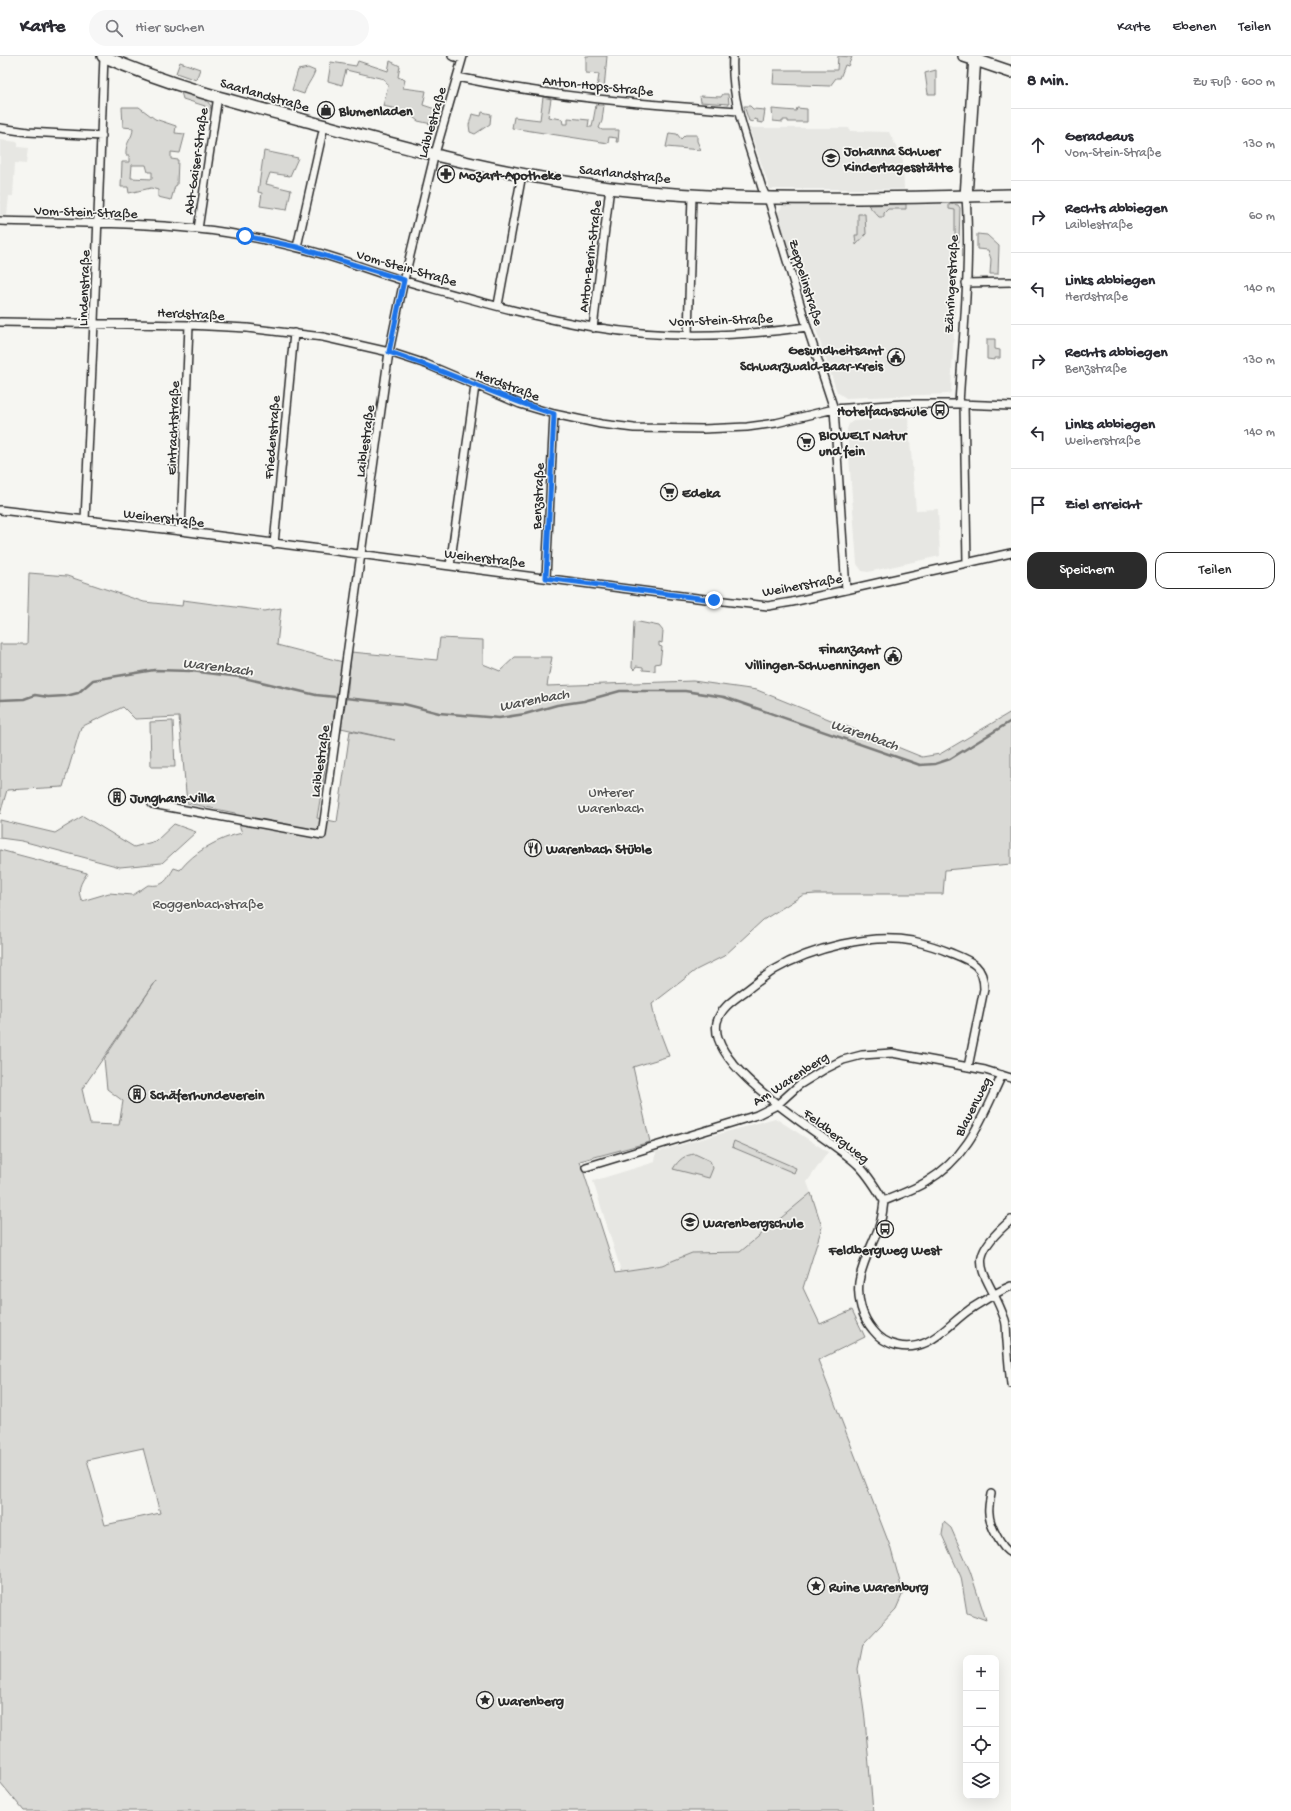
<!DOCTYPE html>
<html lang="de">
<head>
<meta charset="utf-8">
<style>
	:root { --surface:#fff; --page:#f7f7f7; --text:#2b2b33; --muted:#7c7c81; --line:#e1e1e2; --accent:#2b2b2b }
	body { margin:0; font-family:"Gochi Hand",sans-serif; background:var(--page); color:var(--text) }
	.controls { position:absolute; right:12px; bottom:12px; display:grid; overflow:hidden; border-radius:8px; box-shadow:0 4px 16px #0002 }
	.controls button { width:36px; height:36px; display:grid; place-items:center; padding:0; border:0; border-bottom:1px solid var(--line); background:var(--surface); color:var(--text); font:20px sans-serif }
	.stop { position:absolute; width:12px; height:12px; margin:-9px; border:3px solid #1a73e8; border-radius:50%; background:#fff }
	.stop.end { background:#1a73e8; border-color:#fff; box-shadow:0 1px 4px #0008 }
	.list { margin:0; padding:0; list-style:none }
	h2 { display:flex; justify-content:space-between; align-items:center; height:52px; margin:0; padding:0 16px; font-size:17px }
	h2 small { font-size:13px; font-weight:400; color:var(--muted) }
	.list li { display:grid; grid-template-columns:26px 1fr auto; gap:12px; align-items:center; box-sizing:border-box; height:72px; padding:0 16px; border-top:1px solid var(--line) }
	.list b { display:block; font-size:15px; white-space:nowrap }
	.list p { margin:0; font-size:13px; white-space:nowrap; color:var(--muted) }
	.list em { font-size:13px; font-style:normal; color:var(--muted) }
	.actions { display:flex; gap:8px; padding:12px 16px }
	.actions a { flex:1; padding:9px 0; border:1px solid var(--accent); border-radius:12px; text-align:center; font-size:14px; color:var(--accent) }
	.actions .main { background:var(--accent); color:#fff }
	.icon { flex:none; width:22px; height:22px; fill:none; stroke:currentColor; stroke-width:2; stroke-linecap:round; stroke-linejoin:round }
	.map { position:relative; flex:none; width:1011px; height:1755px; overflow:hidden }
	header { display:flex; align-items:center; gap:24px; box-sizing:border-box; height:56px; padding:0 20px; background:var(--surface); border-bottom:1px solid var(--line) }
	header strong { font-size:19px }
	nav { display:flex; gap:22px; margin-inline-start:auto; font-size:14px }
	.search { width:280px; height:36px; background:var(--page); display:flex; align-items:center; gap:10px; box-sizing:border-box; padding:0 14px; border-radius:22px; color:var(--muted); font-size:15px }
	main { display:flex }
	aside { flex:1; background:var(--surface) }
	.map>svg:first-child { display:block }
	.built { fill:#e7e7e3 }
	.green { fill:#d9d9d5; stroke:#828280; fill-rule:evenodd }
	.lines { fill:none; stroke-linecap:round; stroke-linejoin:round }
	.stream { stroke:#7a7a78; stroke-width:2.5 }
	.street-casing { stroke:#2b2b2b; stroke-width:10 }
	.secondary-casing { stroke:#2b2b2b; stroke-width:14 }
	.street { stroke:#f6f6f2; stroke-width:7 }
	.secondary { stroke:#f6f6f2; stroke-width:11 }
	.route { stroke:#1a73e8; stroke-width:5 }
	.labels { text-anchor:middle; stroke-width:3.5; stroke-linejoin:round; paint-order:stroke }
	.street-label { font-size:14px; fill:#2b2b2b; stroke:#f6f6f2 }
	.poi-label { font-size:14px; font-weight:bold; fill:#2b2b2b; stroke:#f6f6f2; text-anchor:start }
	.park-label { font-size:14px; fill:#565656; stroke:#f6f6f2 }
	.water-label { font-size:15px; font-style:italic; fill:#525251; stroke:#f6f6f2 }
</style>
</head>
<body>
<header>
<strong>Karte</strong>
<div class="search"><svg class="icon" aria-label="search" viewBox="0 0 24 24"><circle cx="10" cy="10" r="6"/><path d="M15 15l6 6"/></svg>Hier suchen</div>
<nav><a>Karte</a><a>Ebenen</a><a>Teilen</a></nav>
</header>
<main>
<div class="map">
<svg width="1011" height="1755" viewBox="0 0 1011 1755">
	<rect width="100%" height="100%" fill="#f6f6f2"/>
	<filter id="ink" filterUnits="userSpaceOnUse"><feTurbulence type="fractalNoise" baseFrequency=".025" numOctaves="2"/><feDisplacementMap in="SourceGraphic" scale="8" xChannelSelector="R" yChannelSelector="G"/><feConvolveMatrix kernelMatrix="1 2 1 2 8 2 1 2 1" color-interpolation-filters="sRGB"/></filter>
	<g filter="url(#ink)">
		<path class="built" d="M749 72H849L850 75 889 76 903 105 904 133H770Z
			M0 84 18 86V91L28 92 26 108 15 107 13 140H9L7 160 0 159Z
			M956 148 960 153 951 336 948 338 846 342 837 336 777 158 783 149Z
			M908 361 916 454 938 453 940 500 868 516 862 515 857 508 847 373 849 368 853 365Z
			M775 1062 828 1096 807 1126 811 1137 740 1196 692 1197 662 1209 621 1215 593 1125 655 1106 656 1096Z"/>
		<path class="green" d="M586 0H607L604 33 597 32 599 18 586 17Z
			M838 0 852 1 848 10 845 9 840 22H836L830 30 773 28 774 14H837Z
			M358 5 388 15 390 5 400 10 398 21 405 24 403 32 426 35 423 49 435 53 439 39 444 42 436 69 418 65 409 58 398 55 397 53 383 50 388 29 384 23 346 14 342 29 328 25 331 6 356 10Z
			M180 6 200 13 196 24 176 17Z
			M308 12 315 15C312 24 307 28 304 38L292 34 298 14Z
			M936 14V38H928L925 17Z
			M181 36 204 42 205 45H207L211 50 209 56 204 54 205 50 183 43Z
			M723 38H728L729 48 701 46 700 40 721 41Z
			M543 41 551 43 548 61 562 63 563 68H568V62L589 64 588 71H592L596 49H604L602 65 599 72 602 74H619L618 86H616L617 82 609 81 608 87 512 72 514 61 540 64Z
			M744 50H750L753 53 765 54 763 67 757 66 758 64 754 63 753 66 749 65Z
			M122 51H139L155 63 176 70 175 77 185 78 180 97 171 96V103L178 104 177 129 175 130 171 144 158 141V134L151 132 129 137 128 131H121L122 106H129V99H126C125 85 133 83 133 72L123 71ZM132 109H146L148 116H152V123L131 122Z
			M797 52 807 53V66H788V64H783V66L773 65 772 53 796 55Z
			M482 56 491 58 490 68 475 78 470 76 469 69 472 58 481 60Z
			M669 77 677 78 681 83 685 79H697V85L701 94 666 91Z
			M264 95 298 102 290 120 270 117 266 128 291 134 287 154 260 150 262 137 258 136Z
			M906 148V153H888L884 157V161H879L868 149Z
			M949 148 958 149 960 152 959 186H955V154L949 153Z
			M858 158H865L866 178 856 189 855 179H858Z
			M977 178 987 179 999 190 998 218H990L991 203 988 194 977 193Z
			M987 283H995V293L1000 294V302H995V304L987 303Z
			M29 517 67 520 144 546 182 550 183 544 265 555 281 552 277 589 343 606 317 762 337 766 350 675 395 684 341 672 348 632 351 596 437 604 440 582 483 584V608L500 615 515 601H552L547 630 693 625 757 634 922 701 940 698 1011 656V808L945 814 943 838H816L803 839 763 864 724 900 696 914 652 948 655 963 669 1000 633 1011 650 1086 580 1105 616 1216 662 1209 692 1197 740 1196 811 1137 822 1171 803 1232 820 1268 852 1254 865 1281 818 1304 890 1490 903 1537 896 1553 863 1588 858 1613 865 1663 873 1755H24L0 1726V794L87 817C81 827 76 834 82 845L109 837 133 839 148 829C164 831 166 825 174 812L180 814C195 795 219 782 242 777L235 757 187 747 179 661 135 663 123 651 81 671 63 731 7 734 0 758V588H27ZM156 925 104 1003 107 1033 123 1045 119 1069 90 1068 82 1033ZM143 1392 160 1457 105 1469 87 1404Z
			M634 565 659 570 663 575 662 587 659 586V590L662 591 660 607 655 608V615L643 614V611L636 610 635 614 632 611Z
			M173 665 175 711H151L150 666Z
			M83 760 134 791 156 785 174 768 196 776 162 807 120 811 22 785 0 782V764L55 777Z
			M734 1085 796 1112 794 1117 732 1091Z
			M695 1098 710 1105 713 1112 709 1122 673 1113C679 1103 685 1099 695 1098Z
			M944 1466 951 1472 970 1515 986 1564 967 1557 961 1521 942 1479Z"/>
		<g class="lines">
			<path class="stream" d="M0 644 24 643 35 639 48 641 66 640 78 637 93 624 154 614 191 615 240 621 316 639 404 648 439 657 499 662 525 658 557 649 584 645 620 635H685L724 641 920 709 935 708 950 703 1011 665"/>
			<g class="street-casing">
				<path id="street" d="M452 0 462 3
					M733 0C730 45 749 89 762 132L766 141 769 145 807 271 834 353 846 534
					M457 21C551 41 643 48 738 55
					M0 72 28 76 102 80
					M0 165C66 167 132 166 198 173 230 176 263 183 295 191 332 199 368 214 405 225 467 242 530 261 593 271 664 283 736 281 807 271
					M198 173 218 40
					M297 191 324 70
					M966 227 1011 226
					M498 249 522 118
					M0 266 189 269 247 272 323 281 389 296 426 308 520 348 554 358 601 368 634 372 703 373 747 371 776 367 834 353 902 348H959L1011 350
					M593 272 610 131
					M688 279 692 139
					M959 348C963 279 971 209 966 141
					M964 348 967 507
					M0 454 181 475 697 542 768 550 792 546 1011 497
					M85 464 94 266 104 0
					M181 475 189 269
					M274 488 294 277
					M450 510 475 330
					M546 522 554 358
					M152 748 322 779 389 296 404 224 434 101 463 0
					M968 1011 984 933C984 909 971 905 951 897 939 892 926 888 913 885 871 877 811 892 774 914 765 920 756 927 747 934 735 943 721 951 717 966 707 1014 828 1080 857 1108 868 1118 876 1132 884 1145 883 1153 882 1163 879 1171 872 1190 862 1206 859 1226 857 1243 862 1261 873 1274 886 1291 908 1295 927 1286 942 1279 955 1264 969 1254 982 1246 996 1236 1011 1230
					M586 1111 757 1059 777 1049 799 1029 825 1013 843 1004 862 999 892 997 985 1014 1011 1022
					M884 1145C898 1139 913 1134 926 1126 969 1101 982 1061 1002 1019
					M1011 1164C959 1208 988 1214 1005 1264 1007 1270 1006 1278 1007 1285 1008 1299 1009 1313 1011 1328
					M991 1438C990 1444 988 1451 989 1457 989 1467 1001 1493 1011 1497"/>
			</g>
			<g class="secondary-casing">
				<path id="secondary" d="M103 0C168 29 238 47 307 65 392 88 478 112 565 126 712 149 863 142 1011 139
					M964 0 1011 16
					M966 141 975 0"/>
			</g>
			<use href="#street" class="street"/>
			<use href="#secondary" class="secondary"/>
		</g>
	</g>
	<g class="lines" filter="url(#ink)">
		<path class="route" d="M245 180 297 191 404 224 389 296C445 314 497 341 554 358L546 522 714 544"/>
	</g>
	<defs>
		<g id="shop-ring" transform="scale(0.9)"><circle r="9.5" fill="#f6f6f2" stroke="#2b2b2b" stroke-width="1.5"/><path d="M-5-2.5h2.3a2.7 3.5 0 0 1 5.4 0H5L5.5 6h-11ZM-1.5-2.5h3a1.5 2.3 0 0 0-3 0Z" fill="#2b2b2b"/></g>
		<g id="school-ring" transform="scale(0.9)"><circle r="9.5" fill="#f6f6f2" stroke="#2b2b2b" stroke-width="1.5"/><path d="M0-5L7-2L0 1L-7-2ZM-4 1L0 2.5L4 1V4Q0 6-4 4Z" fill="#2b2b2b"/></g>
		<g id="pharmacy-ring" transform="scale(0.9)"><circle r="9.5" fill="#f6f6f2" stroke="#2b2b2b" stroke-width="1.5"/><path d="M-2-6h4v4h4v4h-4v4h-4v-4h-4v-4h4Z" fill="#2b2b2b"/></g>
		<g id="civic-ring" transform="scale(0.9)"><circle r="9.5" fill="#f6f6f2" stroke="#2b2b2b" stroke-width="1.5"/><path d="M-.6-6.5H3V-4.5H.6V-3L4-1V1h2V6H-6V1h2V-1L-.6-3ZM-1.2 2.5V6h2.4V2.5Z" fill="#2b2b2b"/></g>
		<g id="bus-ring" transform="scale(0.9)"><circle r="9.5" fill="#f6f6f2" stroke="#2b2b2b" stroke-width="1.5"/><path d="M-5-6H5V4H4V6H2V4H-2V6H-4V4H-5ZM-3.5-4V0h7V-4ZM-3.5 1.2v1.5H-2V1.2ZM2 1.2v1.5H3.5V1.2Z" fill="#2b2b2b"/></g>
		<g id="supermarket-ring" transform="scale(0.9)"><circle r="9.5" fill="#f6f6f2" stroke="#2b2b2b" stroke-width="1.5"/><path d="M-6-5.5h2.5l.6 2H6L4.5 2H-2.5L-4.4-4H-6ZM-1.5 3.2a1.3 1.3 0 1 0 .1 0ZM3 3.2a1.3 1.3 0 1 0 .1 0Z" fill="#2b2b2b"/></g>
		<g id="building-ring" transform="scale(0.9)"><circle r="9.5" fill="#f6f6f2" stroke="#2b2b2b" stroke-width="1.5"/><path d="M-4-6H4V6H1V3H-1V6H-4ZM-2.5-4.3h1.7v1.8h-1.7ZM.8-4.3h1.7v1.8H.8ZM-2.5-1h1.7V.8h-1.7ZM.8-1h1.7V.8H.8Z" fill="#2b2b2b"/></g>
		<g id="restaurant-ring" transform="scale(0.9)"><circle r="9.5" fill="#f6f6f2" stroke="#2b2b2b" stroke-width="1.5"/><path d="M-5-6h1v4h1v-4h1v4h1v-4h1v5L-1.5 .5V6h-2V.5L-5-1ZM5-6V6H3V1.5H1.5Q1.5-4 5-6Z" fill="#2b2b2b"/></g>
		<g id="sight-ring" transform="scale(0.9)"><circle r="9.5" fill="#f6f6f2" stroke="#2b2b2b" stroke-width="1.5"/><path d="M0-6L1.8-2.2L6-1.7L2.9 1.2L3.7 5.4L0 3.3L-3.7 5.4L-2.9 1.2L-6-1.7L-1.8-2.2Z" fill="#2b2b2b"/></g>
	</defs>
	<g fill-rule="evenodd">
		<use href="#shop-ring" x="326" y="54"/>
		<use href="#school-ring" x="831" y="102"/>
		<use href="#pharmacy-ring" x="446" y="118"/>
		<use href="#civic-ring" x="896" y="301"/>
		<use href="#bus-ring" x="940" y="354"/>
		<use href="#supermarket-ring" x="806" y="386"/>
		<use href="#supermarket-ring" x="669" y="436"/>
		<use href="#civic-ring" x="893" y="600"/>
		<use href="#building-ring" x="117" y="741"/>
		<use href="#restaurant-ring" x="533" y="792"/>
		<use href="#building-ring" x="137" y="1038"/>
		<use href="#school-ring" x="690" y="1166"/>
		<use href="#bus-ring" x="885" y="1173"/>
		<use href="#sight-ring" x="816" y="1530"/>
		<use href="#sight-ring" x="485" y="1644"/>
	</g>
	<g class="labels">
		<g class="street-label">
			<text transform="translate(598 29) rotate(6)" y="5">Anton-Hops-Straße</text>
			<text transform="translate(265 38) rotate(16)" y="5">Saarlandstraße</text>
			<text transform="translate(431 66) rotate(-74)" y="5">Laiblestraße</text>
			<text transform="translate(195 105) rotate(-82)" y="5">Abt-Gaiser-Straße</text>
			<text transform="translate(625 117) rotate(6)" y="5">Saarlandstraße</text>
			<text transform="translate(86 155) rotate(2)" y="5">Vom-Stein-Straße</text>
			<text transform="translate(589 200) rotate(-83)" y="5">Anton-Berin-Straße</text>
			<text transform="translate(407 211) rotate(16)" y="5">Vom-Stein-Straße</text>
			<text transform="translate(807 226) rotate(73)" y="5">Zeppelinstraße</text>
			<text transform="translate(950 228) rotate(-87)" y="5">Zähringerstraße</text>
			<text transform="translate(83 232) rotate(-88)" y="5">Lindenstraße</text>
			<text transform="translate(191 257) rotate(3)" y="5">Herdstraße</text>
			<text transform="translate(721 263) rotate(-2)" y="5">Vom-Stein-Straße</text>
			<text transform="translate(508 328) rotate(21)" y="5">Herdstraße</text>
			<text transform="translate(172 372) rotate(-88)" y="5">Eintrachtstraße</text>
			<text transform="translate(271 381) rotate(-85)" y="5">Friedenstraße</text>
			<text transform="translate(364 385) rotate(-82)" y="5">Laiblestraße</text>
			<text transform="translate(537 440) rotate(-87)" y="5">Benzstraße</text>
			<text transform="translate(164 461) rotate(7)" y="5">Weiherstraße</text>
			<text transform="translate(485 501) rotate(7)" y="5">Weiherstraße</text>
			<text transform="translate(802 528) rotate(-10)" y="5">Weiherstraße</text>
			<text transform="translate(319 705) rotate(-82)" y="5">Laiblestraße</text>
			<text transform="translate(790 1022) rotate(-33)" y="5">Am Warenberg</text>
			<text transform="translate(972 1050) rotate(-63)" y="5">Blauenweg</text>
			<text transform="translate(837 1079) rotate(38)" y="5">Feldbergweg</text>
		</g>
		<g class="poi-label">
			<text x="339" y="59">Blumenladen</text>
			<text x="844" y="99">Johanna Schwer<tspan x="844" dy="16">Kindertagesstätte</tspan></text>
			<text x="459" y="123">Mozart-Apotheke</text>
			<text x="883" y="298" text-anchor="end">Gesundheitsamt<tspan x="883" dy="16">Schwarzwald-Baar-Kreis</tspan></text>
			<text x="927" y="359" text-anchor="end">Hotelfachschule</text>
			<text x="819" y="383">BIOWELT Natur<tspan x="819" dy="16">und fein</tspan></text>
			<text x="682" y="441">Edeka</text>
			<text x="880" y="597" text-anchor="end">Finanzamt<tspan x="880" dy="16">Villingen-Schwenningen</tspan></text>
			<text x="130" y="746">Junghans-Villa</text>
			<text x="546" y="797">Warenbach Stüble</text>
			<text x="150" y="1043">Schäferhundeverein</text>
			<text x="703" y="1171">Warenbergschule</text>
			<text x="885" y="1198" text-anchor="middle">Feldbergweg West</text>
			<text x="829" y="1535">Ruine Warenburg</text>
			<text x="498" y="1649">Warenberg</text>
		</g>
		<g class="park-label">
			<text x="611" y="740">Unterer<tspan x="611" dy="16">Warenbach</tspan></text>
			<text x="208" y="852">Roggenbachstraße</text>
		</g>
		<g class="water-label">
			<text transform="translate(218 610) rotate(7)" y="5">Warenbach</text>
			<text transform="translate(534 643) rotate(-11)" y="5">Warenbach</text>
			<text transform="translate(865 678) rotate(19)" y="5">Warenbach</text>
		</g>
	</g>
</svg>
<div class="controls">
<button>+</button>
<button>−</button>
<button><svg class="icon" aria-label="locate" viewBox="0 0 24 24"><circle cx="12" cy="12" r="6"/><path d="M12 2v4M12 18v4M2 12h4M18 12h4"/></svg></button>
<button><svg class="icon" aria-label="layers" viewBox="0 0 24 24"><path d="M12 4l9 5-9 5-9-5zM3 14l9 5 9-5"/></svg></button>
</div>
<div class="stop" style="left:245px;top:180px"></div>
<div class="stop end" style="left:714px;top:544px"></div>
</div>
<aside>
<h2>8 Min.<small>Zu Fuß · 600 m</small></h2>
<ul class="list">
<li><svg class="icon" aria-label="ahead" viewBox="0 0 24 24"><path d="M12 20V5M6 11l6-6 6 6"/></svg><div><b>Geradeaus</b><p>Vom-Stein-Straße</p></div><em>130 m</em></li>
<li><svg class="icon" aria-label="right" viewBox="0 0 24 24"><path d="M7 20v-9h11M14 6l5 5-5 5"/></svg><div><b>Rechts abbiegen</b><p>Laiblestraße</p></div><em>60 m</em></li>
<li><svg class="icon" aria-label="left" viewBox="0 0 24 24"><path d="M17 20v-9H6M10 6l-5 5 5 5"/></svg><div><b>Links abbiegen</b><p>Herdstraße</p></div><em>140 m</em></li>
<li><svg class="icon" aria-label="right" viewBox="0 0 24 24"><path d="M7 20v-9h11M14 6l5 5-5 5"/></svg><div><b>Rechts abbiegen</b><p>Benzstraße</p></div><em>130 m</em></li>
<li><svg class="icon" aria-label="left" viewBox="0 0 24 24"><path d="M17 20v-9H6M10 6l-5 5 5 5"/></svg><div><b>Links abbiegen</b><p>Weiherstraße</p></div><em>140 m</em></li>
<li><svg class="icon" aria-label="arrive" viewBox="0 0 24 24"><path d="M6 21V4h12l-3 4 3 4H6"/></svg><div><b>Ziel erreicht</b></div></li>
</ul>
<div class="actions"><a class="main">Speichern</a><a>Teilen</a></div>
</aside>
</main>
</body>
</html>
